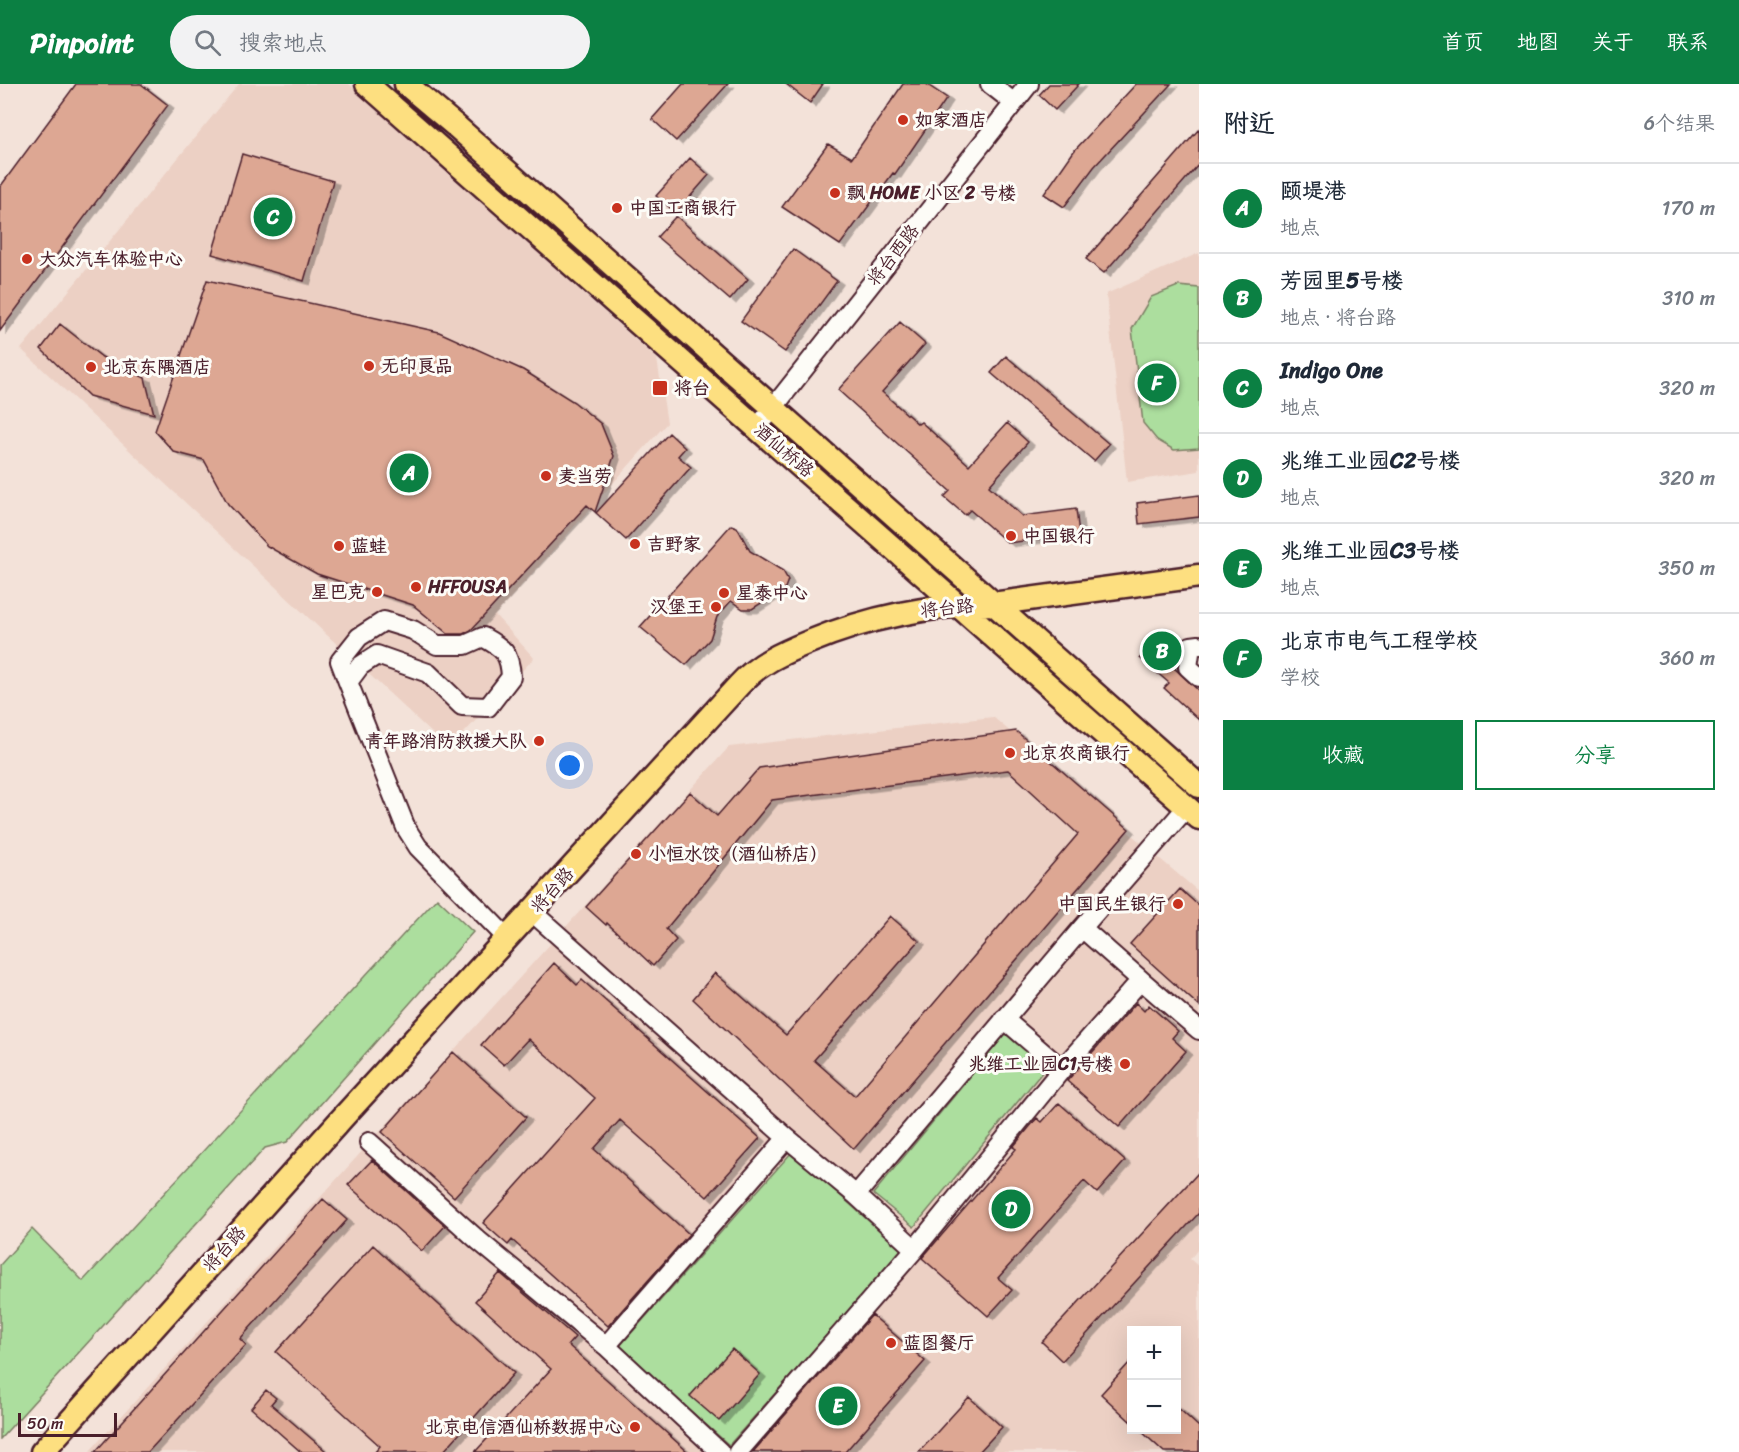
<!DOCTYPE html>
<html lang="zh">
<head>
<meta charset="utf-8">
<style>
	:root { --surface:#fff; --page:#f2f2f3; --text:#1f2937; --muted:#747a83; --line:#e0e1e3; --accent:#0b8043 }
	body { margin:0; font-family:Sriracha,"LXGW WenKai TC",sans-serif; background:var(--page); color:var(--text) }
	.controls { position:absolute; right:18px; bottom:18px; display:grid; overflow:hidden; border-radius:0px; box-shadow:0 6px 24px #0002 }
	.controls button { width:54px; height:54px; display:grid; place-items:center; padding:0; border:0; border-bottom:2px solid var(--line); background:var(--surface); color:var(--text); font:30px sans-serif }
	.scale { position:absolute; left:18px; bottom:15px; width:99px; box-sizing:border-box; padding-left:6px; border:3px solid #4a1f2b; border-top:0; font-size:16px; line-height:21px; white-space:nowrap; color:#4a1f2b; -webkit-text-stroke:4px #fdfcf7; paint-order:stroke }
	.you { position:absolute; left:570px; top:682px; width:21px; height:21px; margin:-15px; border:4px solid #fff; border-radius:50%; background:#1a73e8; box-shadow:0 0 0 9px #1a73e833 }
	.badge { display:grid; place-items:center; width:39px; height:39px; border-radius:50%; background:var(--accent); color:#fff; font-size:20px; font-weight:700 }
	.pin { position:absolute; translate:-50% -50%; border:3px solid #fff; box-shadow:0 2px 6px #0006 }
	.list { margin:0; padding:0; list-style:none }
	h2 { display:flex; justify-content:space-between; align-items:center; height:78px; margin:0; padding:0 24px; font-size:26px }
	h2 small { font-size:20px; font-weight:400; color:var(--muted) }
	.list li { display:grid; grid-template-columns:39px 1fr auto; gap:18px; align-items:center; box-sizing:border-box; height:90px; padding:0 24px; border-top:2px solid var(--line) }
	.list b { display:block; font-size:22px; white-space:nowrap }
	.list p { margin:0; font-size:20px; white-space:nowrap; color:var(--muted) }
	.list em { font-size:20px; font-style:normal; color:var(--muted) }
	.actions { display:flex; gap:12px; padding:18px 24px }
	.actions a { flex:1; padding:14px 0; border:2px solid var(--accent); border-radius:0px; text-align:center; font-size:21px; color:var(--accent) }
	.actions .main { background:var(--accent); color:#fff }
	.icon { flex:none; width:33px; height:33px; fill:none; stroke:currentColor; stroke-width:2; stroke-linecap:round; stroke-linejoin:round }
	.map { position:relative; flex:none; width:1199px; height:1368px; overflow:hidden }
	header { display:flex; align-items:center; gap:36px; box-sizing:border-box; height:84px; padding:0 30px; background:var(--accent); color:#fff }
	header strong { font-size:28px }
	nav { display:flex; gap:33px; margin-inline-start:auto; font-size:21px }
	.search { width:420px; height:54px; background:var(--page); display:flex; align-items:center; gap:15px; box-sizing:border-box; padding:0 21px; border-radius:33px; color:var(--muted); font-size:22px }
	main { display:flex }
	aside { flex:1; background:var(--surface) }
	.map>svg:first-child { display:block }
	.built { fill:#ecd0c4; fill-rule:evenodd }
	.green { fill:#acde9e; stroke:#7b7e64; stroke-width:1.5 }
	.building { fill:#dda793; stroke:#4a1f2b; stroke-width:1.5; filter:url(#shadow) }
	.lines { fill:none; stroke-linecap:round; stroke-linejoin:round }
	.minor-casing { stroke:#4a1f2b; stroke-width:22 }
	.major-casing { stroke:#4a1f2b; stroke-width:27 }
	.minor { stroke:#fdfcf7; stroke-width:18 }
	.major { stroke:#fddf80; stroke-width:22 }
	.poi-dot { fill:#c8321e; stroke:#fdfcf7; stroke-width:2 }
	.labels { text-anchor:middle; stroke-width:6; stroke-linejoin:round; paint-order:stroke }
	.poi-label { font-size:18px; font-weight:bold; fill:#4a1f2b; stroke:#fdfcf7; text-anchor:start }
	.street-label { font-size:18px; fill:#4a1f2b; stroke:#fdfcf7 }
</style>
</head>
<body>
<header>
<strong>Pinpoint</strong>
<div class="search"><svg class="icon" aria-label="search" viewBox="0 0 24 24"><circle cx="10" cy="10" r="6"/><path d="M15 15l6 6"/></svg>搜索地点</div>
<nav><a>首页</a><a>地图</a><a>关于</a><a>联系</a></nav>
</header>
<main>
<div class="map">
<svg width="1199" height="1368" viewBox="0 0 1199 1368">
	<defs>
		<filter id="shadow"><feDropShadow dx="6" dy="3.5" stdDeviation="0" flood-color="#0004"/></filter>
	</defs>
	<rect width="100%" height="100%" fill="#f3e2d9"/>
	<filter id="ink" filterUnits="userSpaceOnUse"><feTurbulence type="fractalNoise" baseFrequency=".0167" numOctaves="2"/><feDisplacementMap in="SourceGraphic" scale="12" xChannelSelector="R" yChannelSelector="G"/><feConvolveMatrix kernelMatrix="1 2 1 2 8 2 1 2 1" color-interpolation-filters="sRGB"/></filter>
	<g filter="url(#ink)">
		<path class="built" d="M239 0H349L657 275 667 339 495 531 534 574 449 665 21 265Z
			M1199 169V387L1127 398 1106 210Z
			M993 633 1199 808V1164L1190 1175 1199 1183V1368H89L729 663ZM1132 1246H1176V1346H1132Z"/>
		<path class="green" d="M1178 202 1199 204V364L1174 366 1157 356 1143 339 1132 245 1151 213Z
			M437 814 473 848 287 1058 265 1064 0 1355V1181L32 1145 83 1197Z
			M1008 947 1049 980 914 1143 873 1110Z
			M792 1068 902 1167 729 1361 619 1263Z"/>
		<path class="building" d="M76 0H141L168 21 0 247V103Z
			M683 0H728L676 57 652 35Z
			M786 0H823L810 19Z
			M903 0H926L947 14 895 90 893 89 840 161 782 123 828 60 852 74Z
			M1049 0H1079L1055 26 1039 11Z
			M1136 0H1171L1094 83 1064 123 1044 110 1074 67Z
			M1199 45V80L1104 189 1086 175Z
			M242 70 333 97 304 197 212 170Z
			M690 74 709 91 676 129 656 112Z
			M676 132 748 195 730 216 657 153Z
			M793 165 837 197 785 268 741 237Z
			M207 196 439 248 523 286 574 318 601 340 614 372 595 428 587 421 471 546 463 550H448L413 521 317 490 267 462 228 420 204 376 174 368 155 347Z
			M900 238 925 260 882 308 918 340 921 338 969 381 1007 339 1028 358 989 402 1022 432 1076 425 1079 450 1008 459 970 426 965 431 944 413 950 407 838 306Z
			M60 240 102 273 145 294 154 330 89 312 41 265Z
			M1006 272 1109 360 1094 377 991 289Z
			M669 349 685 364 678 372 691 383 626 456 596 429Z
			M1199 411V433L1139 440 1137 419Z
			M731 441 737 443 750 467 783 487 788 496 785 504 752 525H743L731 517 717 533 710 555 686 581 640 543Z
			M1168 545 1182 557 1179 566 1171 575 1176 580 1173 583 1199 607V636L1164 604 1169 599 1140 574Z
			M1016 647 1129 745 854 1065 693 915 715 889 786 951 890 832 919 857 814 976 855 1012 1078 750 1008 686 772 716 666 845 676 856 653 882 607 839 606 841 586 823 690 708 717 732 759 684Z
			M1180 805 1199 822V922L1130 860Z
			M554 879 577 901 582 896 760 1054 707 1113 620 1036 594 1065 689 1150 608 1242 512 1156 508 1161 483 1139 595 1014 528 955 504 981 481 961Z
			M1136 919 1144 927 1149 921 1178 947 1172 954 1186 967 1119 1043 1067 997Z
			M453 968 526 1033 454 1113 382 1048Z
			M1059 1019 1125 1077 1097 1109 1084 1097 998 1194 1012 1206 988 1232 922 1174 1016 1065 1013 1063 1037 1034 1042 1038Z
			M372 1076 445 1142 422 1167 348 1101Z
			M1199 1088V1129L1062 1277 1042 1258Z
			M323 1115 347 1136 240 1255 246 1261 148 1368H95Z
			M373 1161 514 1289 443 1368H375L380 1362 276 1268Z
			M500 1189 575 1253 568 1261 688 1368H475L551 1285 475 1217Z
			M872 1231 925 1277 845 1368H753Z
			M732 1265 760 1290 719 1337 690 1312Z
			M1131 1277V1338L1101 1310Z
			M266 1306 276 1314 271 1320 327 1368H301L251 1324Z
			M969 1313 1002 1343 979 1368H919Z
			M1176 1322 1199 1343V1368H1164L1140 1346H1176Z"/>
		<g class="lines">
			<g class="minor-casing">
				<path id="minor" d="M990 0 1013 18
					M758 343 1029 0
					M1199 561 1191 562 1188 583 1199 593
					M348 598 340 577 359 553 384 537 413 546 437 561H465L483 553C503 564 510 569 511 593L488 623 462 622 428 589 377 571 360 582 348 598 406 744 418 763 508 855
					M532 828 787 1054 856 1111
					M1141 896 1199 946
					M1004 935 1062 985
					M369 1058 479 1157 606 1262 720 1368
					M915 1165 856 1111 1082 844 1187 723
					M606 1262 787 1054
					M738 1368 915 1165 1062 985 1141 896 1082 844"/>
			</g>
			<g class="major-casing">
				<path id="major" d="M367 0 1199 734
					M406 0 457 43 1199 702
					M42 1368 345 1031 739 601C759 579 782 569 809 558 867 534 929 521 992 520L1199 492"/>
			</g>
			<use href="#minor" class="minor"/>
			<use href="#major" class="major"/>
		</g>
	</g>
	<g class="poi-dot">
		<circle cx="903" cy="36" r="6"/>
		<circle cx="835" cy="109" r="6"/>
		<circle cx="617" cy="124" r="6"/>
		<circle cx="27" cy="175" r="6"/>
		<circle cx="369" cy="282" r="6"/>
		<circle cx="91" cy="283" r="6"/>
		<rect x="652" y="296" width="16" height="16" rx="3"/>
		<circle cx="546" cy="392" r="6"/>
		<circle cx="1011" cy="452" r="6"/>
		<circle cx="635" cy="460" r="6"/>
		<circle cx="339" cy="462" r="6"/>
		<circle cx="416" cy="503" r="6"/>
		<circle cx="377" cy="508" r="6"/>
		<circle cx="724" cy="509" r="6"/>
		<circle cx="716" cy="523" r="6"/>
		<circle cx="539" cy="657" r="6"/>
		<circle cx="1010" cy="669" r="6"/>
		<circle cx="636" cy="770" r="6"/>
		<circle cx="1178" cy="820" r="6"/>
		<circle cx="1125" cy="980" r="6"/>
		<circle cx="891" cy="1259" r="6"/>
		<circle cx="635" cy="1343" r="6"/>
	</g>
	<g class="labels">
		<g class="poi-label">
			<text x="915" y="42">如家酒店</text>
			<text x="847" y="115">飘 HOME 小区 2 号楼</text>
			<text x="629" y="130">中国工商银行</text>
			<text x="39" y="181">大众汽车体验中心</text>
			<text x="381" y="288">无印良品</text>
			<text x="103" y="289">北京东隅酒店</text>
			<text x="674" y="310">将台</text>
			<text x="558" y="398">麦当劳</text>
			<text x="1023" y="458">中国银行</text>
			<text x="647" y="466">吉野家</text>
			<text x="351" y="468">蓝蛙</text>
			<text x="428" y="509">HFFOUSA</text>
			<text x="365" y="514" text-anchor="end">星巴克</text>
			<text x="736" y="515">星泰中心</text>
			<text x="704" y="529" text-anchor="end">汉堡王</text>
			<text x="527" y="663" text-anchor="end">青年路消防救援大队</text>
			<text x="1022" y="675">北京农商银行</text>
			<text x="648" y="776">小恒水饺（酒仙桥店）</text>
			<text x="1166" y="826" text-anchor="end">中国民生银行</text>
			<text x="1113" y="986" text-anchor="end">兆维工业园C1号楼</text>
			<text x="903" y="1265">蓝图餐厅</text>
			<text x="623" y="1349" text-anchor="end">北京电信酒仙桥数据中心</text>
		</g>
		<g class="street-label">
			<text transform="translate(893 171) rotate(-52)" y="6">将台西路</text>
			<text transform="translate(784 366) rotate(41)" y="6">酒仙桥路</text>
			<text transform="translate(947 524) rotate(-6)" y="6">将台路</text>
			<text transform="translate(552 806) rotate(-48)" y="6">将台路</text>
			<text transform="translate(224 1165) rotate(-48)" y="6">将台路</text>
		</g>
	</g>
</svg>
<div class="controls">
<button>+</button>
<button>−</button>
</div>
<div class="scale">50 m</div>
<div class="you"></div>
<div class="pin badge" style="left:409px;top:389px">A</div>
<div class="pin badge" style="left:1162px;top:567px">B</div>
<div class="pin badge" style="left:273px;top:133px">C</div>
<div class="pin badge" style="left:1011px;top:1125px">D</div>
<div class="pin badge" style="left:838px;top:1322px">E</div>
<div class="pin badge" style="left:1157px;top:299px">F</div>
</div>
<aside>
<h2>附近<small>6个结果</small></h2>
<ul class="list">
<li><span class="badge">A</span><div><b>颐堤港</b><p>地点</p></div><em>170 m</em></li>
<li><span class="badge">B</span><div><b>芳园里5号楼</b><p>地点 · 将台路</p></div><em>310 m</em></li>
<li><span class="badge">C</span><div><b>Indigo One</b><p>地点</p></div><em>320 m</em></li>
<li><span class="badge">D</span><div><b>兆维工业园C2号楼</b><p>地点</p></div><em>320 m</em></li>
<li><span class="badge">E</span><div><b>兆维工业园C3号楼</b><p>地点</p></div><em>350 m</em></li>
<li><span class="badge">F</span><div><b>北京市电气工程学校</b><p>学校</p></div><em>360 m</em></li>
</ul>
<div class="actions"><a class="main">收藏</a><a>分享</a></div>
</aside>
</main>
</body>
</html>
